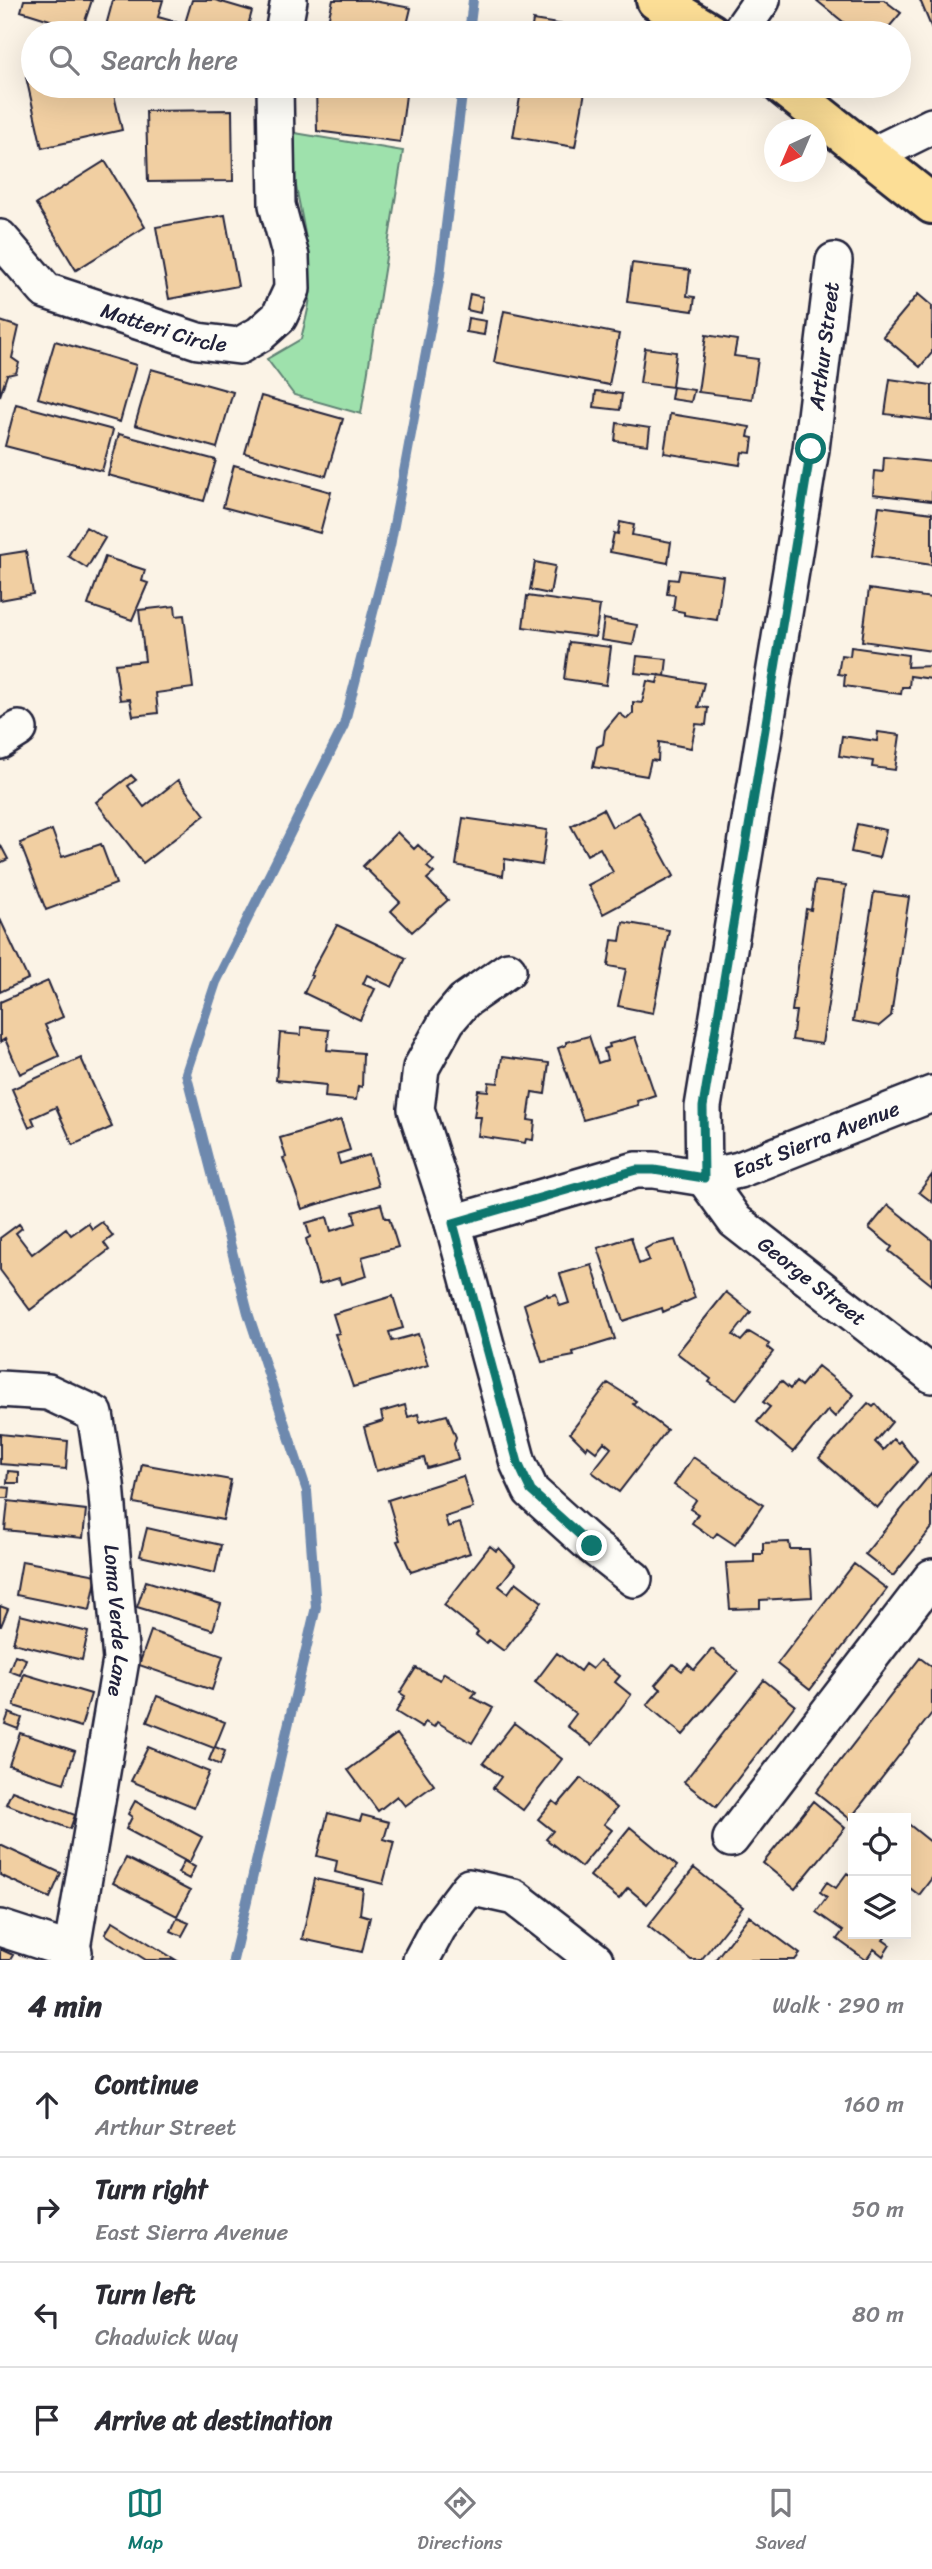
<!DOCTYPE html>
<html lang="en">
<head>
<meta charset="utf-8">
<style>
	:root { --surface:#fff; --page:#f2f2f3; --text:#2b2b33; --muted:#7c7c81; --line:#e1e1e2; --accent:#0f766e }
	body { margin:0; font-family:Sriracha,sans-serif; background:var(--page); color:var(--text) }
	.controls { position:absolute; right:21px; bottom:21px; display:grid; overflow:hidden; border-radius:0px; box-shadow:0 7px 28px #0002 }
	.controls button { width:63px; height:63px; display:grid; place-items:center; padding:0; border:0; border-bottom:2px solid var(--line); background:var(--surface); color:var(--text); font:35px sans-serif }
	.compass { position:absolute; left:764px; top:119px; width:63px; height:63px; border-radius:50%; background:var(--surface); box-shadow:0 7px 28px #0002; rotate:224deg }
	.stop { position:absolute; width:21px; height:21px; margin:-16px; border:5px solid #0f766e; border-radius:50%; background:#fff }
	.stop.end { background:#0f766e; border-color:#fff; box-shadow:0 2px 7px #0008 }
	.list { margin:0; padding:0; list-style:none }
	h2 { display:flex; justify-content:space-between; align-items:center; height:91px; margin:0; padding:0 28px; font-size:30px }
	h2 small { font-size:23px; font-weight:400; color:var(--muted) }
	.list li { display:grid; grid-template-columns:46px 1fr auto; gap:21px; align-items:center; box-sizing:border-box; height:105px; padding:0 28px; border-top:2px solid var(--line) }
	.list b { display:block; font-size:26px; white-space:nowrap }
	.list p { margin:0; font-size:23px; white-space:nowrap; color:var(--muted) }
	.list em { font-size:23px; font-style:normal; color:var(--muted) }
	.icon { flex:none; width:38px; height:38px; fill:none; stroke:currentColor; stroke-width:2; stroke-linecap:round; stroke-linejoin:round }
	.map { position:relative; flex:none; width:932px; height:1960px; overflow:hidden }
	.search { position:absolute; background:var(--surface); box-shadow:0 7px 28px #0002; left:21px; right:21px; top:21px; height:77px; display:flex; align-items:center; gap:18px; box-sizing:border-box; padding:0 24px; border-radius:38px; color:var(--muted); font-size:26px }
	.sheet { height:511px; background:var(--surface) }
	nav { display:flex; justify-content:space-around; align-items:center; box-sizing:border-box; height:98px; border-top:2px solid var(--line); background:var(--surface); font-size:19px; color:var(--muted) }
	nav a { display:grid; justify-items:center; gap:4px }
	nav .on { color:var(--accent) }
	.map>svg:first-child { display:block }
	.green { fill:#9ee1ac; stroke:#608274; stroke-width:2 }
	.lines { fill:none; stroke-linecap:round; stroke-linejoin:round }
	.stream { stroke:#6e89ae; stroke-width:10 }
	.building { fill:#f1cfa2; stroke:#22223b; stroke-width:2 }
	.minor-casing { stroke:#22223b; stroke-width:40 }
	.major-casing { stroke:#22223b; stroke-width:44 }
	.minor { stroke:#fdfcf7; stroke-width:35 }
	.major { stroke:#fcde96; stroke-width:38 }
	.route { stroke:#0f766e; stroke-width:9 }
	.labels { text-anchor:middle; stroke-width:6; stroke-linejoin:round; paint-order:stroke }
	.street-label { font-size:21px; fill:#22223b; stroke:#fdfcf7 }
</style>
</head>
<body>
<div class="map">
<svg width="932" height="1960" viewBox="0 0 932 1960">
	<rect width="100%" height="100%" fill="#fbf3e6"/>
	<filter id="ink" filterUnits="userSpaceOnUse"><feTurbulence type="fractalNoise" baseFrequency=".0143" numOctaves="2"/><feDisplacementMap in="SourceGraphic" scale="14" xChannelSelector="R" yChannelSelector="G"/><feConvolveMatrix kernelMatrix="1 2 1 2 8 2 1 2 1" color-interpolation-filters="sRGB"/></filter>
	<g filter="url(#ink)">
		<path class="green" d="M289 132 403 151 361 414 294 395 267 359 301 339C304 325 309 310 310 296 313 241 291 187 289 132Z"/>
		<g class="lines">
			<path class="stream" d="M469 33 473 0
				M233 1960 316 1607 307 1491 248 1313 186 1073 216 982 344 725 390 546 404 472 440 275 463 86"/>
		</g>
		<path class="building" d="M24 0H92L82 30 21 11Z
			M113 0H163L158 17 176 22 173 33H104Z
			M192 0H215L252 11 246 33H182Z
			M333 0H368L411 8 405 33H325Z
			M816 0H884L901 13 884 33H857Z
			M920 0H932V29Z
			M533 20 595 30 594 33H531Z
			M33 76V86H112L122 130 42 148 26 77Z
			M316 86H381L380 93 406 95 400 142 317 131Z
			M522 86H586L575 147 513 137Z
			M232 110 233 181 148 182 146 111Z
			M105 161 145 227 76 270 36 204Z
			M225 215 238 286 169 299 156 227Z
			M632 263 690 270 687 296 695 297 693 311 627 302Z
			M470 294 483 297 480 313 467 310Z
			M918 294 932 306V353L920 367 883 336Z
			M504 311 619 334 609 385 494 362Z
			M468 318 486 321 484 335 466 332Z
			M0 321 19 327 12 358 19 363 16 373 7 375 0 396Z
			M706 335 737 340 734 356 758 359 752 399 698 392Z
			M55 341 136 365 120 422 38 398Z
			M645 348 676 352 672 387 640 383Z
			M151 369 233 392 217 448 135 425Z
			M890 379 932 385V420L885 414Z
			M673 387 694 390 691 402 671 399Z
			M596 391 622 394 620 410 594 407Z
			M261 396 343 419 326 476 245 453Z
			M16 404 113 430 102 471 5 446Z
			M670 414 750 427 748 437 753 438 751 453 742 452 740 465 664 453Z
			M617 423 650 428 648 445 615 441Z
			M119 434 216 460 204 501 108 475Z
			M884 457 932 462V501L873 494 875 471 883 472Z
			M234 465 331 492 320 533 223 507Z
			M879 506 932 513V565L872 556Z
			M620 522 634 525 632 535 671 542 668 563 610 552 614 533 618 534Z
			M86 527 105 538 87 568 68 556Z
			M26 551 33 594 0 600V555Z
			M105 557 145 570 142 581 148 583 132 620 88 605Z
			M535 562 555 566 550 594 530 590Z
			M680 570 723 576 717 620 684 615V612L673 610 675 595 667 594 669 579 678 580Z
			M869 589 932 598V651L862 641Z
			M527 596 600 606 595 637 523 627Z
			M175 606 176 616 184 615 193 688 156 693 158 713 133 716 130 699 120 700 115 664 145 661 139 610Z
			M604 619 637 625 633 645 601 640Z
			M569 642 611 647 606 685 564 679Z
			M851 647 908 655 907 667 932 666V679L910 676 909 687H902L901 694 844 686 845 675 838 674 841 655 850 656Z
			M637 656 667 659 665 676 635 673Z
			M659 675 704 683 698 707 708 708 706 725 696 724 691 748 659 742 658 761 651 760 647 776 593 767 597 747 603 744 605 730 619 713 627 719 633 713V702L642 703 647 681 657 683Z
			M878 732 900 735 895 770 872 767 873 761 839 756 842 736 877 741Z
			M131 775 136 780 128 786 144 807 178 780 205 815 143 863 96 802Z
			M603 809 612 827 639 812 674 876 603 914 588 885 613 872 600 848 587 855 571 826Z
			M463 818 547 830 542 865 505 859 503 876 456 865Z
			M857 824 886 830 879 858 851 852Z
			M52 830 62 857 101 844 116 884 46 910 20 843Z
			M397 832 414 849 418 845 434 860 427 867 434 873 427 879 448 900 412 932 391 911 400 902 363 866Z
			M0 844 8 859 0 863Z
			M815 881 846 885 822 1044 792 1040 796 1011H792L806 909 811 910Z
			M874 892 909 897 891 1016 879 1026 853 1021Z
			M0 919 28 979 0 992Z
			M623 922 669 930 653 1013 618 1006 626 969 608 966 612 940 620 941Z
			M337 925 406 958 392 987 367 975 363 984 375 989 360 1020 304 993 312 976 310 975Z
			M48 981 63 1017 45 1025 59 1056 20 1074 5 1039 0 1042V1002Z
			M301 1027 329 1030 327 1050 363 1053 362 1087 358 1086 356 1100 325 1097 326 1085 276 1080 280 1033 301 1035Z
			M589 1036 598 1063 607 1060 604 1049 610 1047 609 1044 635 1037 655 1095 637 1101 638 1105 583 1120 558 1048 566 1045V1042Z
			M502 1057 549 1063 545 1094 532 1092 528 1120 535 1121 533 1140 526 1139 525 1143 478 1136 481 1117H474L478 1090 488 1091 489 1082 498 1083Z
			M81 1058 112 1127 73 1145 56 1107 32 1118 35 1125 29 1128 12 1089Z
			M341 1120 350 1150 337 1154 340 1164 369 1155 378 1186 302 1209 283 1158 286 1157 280 1138Z
			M932 1175V1202L919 1192Z
			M381 1204 385 1218H389L398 1247 362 1257 367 1276 341 1284 339 1278 319 1284 306 1239 310 1237 306 1223 327 1217 331 1231 356 1223 353 1212Z
			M888 1205 932 1240V1285L889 1251 892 1247 869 1228Z
			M102 1222 113 1236 104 1243 109 1250 30 1310 0 1270V1238L19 1224 22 1228 16 1233 32 1254 66 1228 71 1235 88 1223 92 1229Z
			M631 1237 639 1264 649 1260 645 1249 652 1245 675 1240 695 1298 663 1312 662 1308 623 1321 598 1248Z
			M592 1265 615 1339 573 1352 574 1356 542 1362 524 1304 547 1294 548 1296 556 1294 560 1306 569 1303 560 1274Z
			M726 1292 751 1312 733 1335 741 1341 749 1332 769 1344 767 1347 773 1352 736 1400 709 1382 711 1379 677 1353Z
			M393 1296 403 1328 389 1332 392 1341 418 1334 428 1365 353 1387 335 1334 339 1333 333 1314Z
			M818 1366 854 1395 835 1417 828 1410 793 1452 757 1422 770 1407 763 1402 781 1381 790 1389 796 1382 801 1386Z
			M608 1383 636 1401 633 1404 667 1430 619 1492 592 1472 611 1448 604 1442 596 1452 588 1446 586 1449 570 1433Z
			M868 1403 873 1407 876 1404 892 1422 875 1442 883 1450 893 1439 898 1443 900 1441 917 1462 877 1508 819 1458Z
			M405 1405 408 1417 418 1414 420 1422 447 1415 456 1437 454 1444 458 1459 427 1468 424 1458 376 1471 364 1427 383 1421 381 1412Z
			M0 1434 68 1441 66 1469 0 1464Z
			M693 1457 763 1505 735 1545 717 1533 713 1538 692 1523 698 1514 690 1509 696 1500 674 1485Z
			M142 1464 231 1480 223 1520 134 1503Z
			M8 1471 19 1472V1483H7Z
			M932 1472V1528L893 1576 865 1554Z
			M463 1476 473 1508 445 1517 448 1527 460 1523 470 1553 411 1572 397 1541 400 1540 388 1500Z
			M0 1487 10 1488 9 1498H0Z
			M8 1501 86 1510 83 1538 5 1530Z
			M147 1528 221 1545 215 1573 140 1556Z
			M789 1542 790 1549H809L812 1597 760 1600V1608L730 1609 726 1563 754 1562V1554H763V1543Z
			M490 1546 496 1551 499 1548 515 1565 499 1586 508 1593 516 1582 542 1602 504 1651 489 1640 486 1643 476 1635 478 1632 444 1605Z
			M22 1561 97 1575 90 1610 16 1595Z
			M854 1564 887 1589 810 1690 777 1664Z
			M146 1581 221 1604 213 1630 137 1607Z
			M0 1606 8 1609 1 1626H0Z
			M20 1615 88 1632 82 1660 13 1643Z
			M151 1631 223 1656 212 1690 139 1665Z
			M712 1649 738 1671 683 1735 647 1705 661 1689 655 1685 673 1664 682 1671 688 1664 694 1670Z
			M557 1653 580 1671 585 1664 592 1669 600 1660 620 1676 615 1682 631 1695 592 1745 567 1726 576 1714 535 1682Z
			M15 1655 26 1659 20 1675 9 1671Z
			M920 1658 932 1667V1713L850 1819 816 1792Z
			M416 1668 440 1680 444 1673 476 1692 472 1697 493 1708 472 1743 437 1722 434 1727 425 1722 422 1728 396 1712 405 1696 400 1693Z
			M24 1674 91 1694 81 1727 14 1706Z
			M764 1680 795 1705 716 1807 684 1782Z
			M157 1696 225 1722 215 1747 225 1751 220 1765 209 1760 214 1748 147 1722Z
			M9 1713 22 1718 18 1729 5 1724Z
			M514 1723 562 1759 523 1810 493 1788 501 1777 483 1763Z
			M20 1733 75 1751 64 1783 9 1765Z
			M397 1734 434 1785 405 1806 397 1796 378 1811 348 1770Z
			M148 1747 209 1772 194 1807 131 1781Z
			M581 1778 617 1808 604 1824 612 1830 581 1867 546 1839 553 1831 538 1819 553 1801 558 1805Z
			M12 1791 75 1815 70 1829 6 1804Z
			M135 1801 202 1837 189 1863 126 1829 132 1817 128 1814Z
			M813 1801 845 1828 795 1889 763 1863Z
			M328 1813 360 1821 362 1815 389 1822 384 1839 394 1842 383 1884 335 1872 337 1861 317 1856Z
			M906 1822 932 1843V1878L919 1895 906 1885Z
			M630 1827 677 1866 647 1904 628 1888 619 1899 590 1876Z
			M0 1845 61 1873 50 1898 0 1875Z
			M126 1858 190 1891 177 1916 113 1883Z
			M184 1861 195 1867 189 1879 178 1873Z
			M694 1868 743 1907 701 1960H691L648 1926Z
			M847 1873 853 1877V1934H888L883 1940 890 1945 883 1956 874 1949 866 1960 837 1939 843 1931 816 1912 827 1897 820 1892 827 1882 836 1888Z
			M315 1879 363 1889 360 1914 370 1917 362 1952 302 1939Z
			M749 1916 800 1954 795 1960H715Z
			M177 1918 189 1923 182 1936 171 1931Z
			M113 1921 176 1960H146L105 1934Z
			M0 1949 13 1955 10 1960H0Z"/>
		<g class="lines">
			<g class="minor-casing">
				<g id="minor">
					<path d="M283 33 289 0"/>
					<path d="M739 33 762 0"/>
					<path d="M873 155 932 126"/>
					<path id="s1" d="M0 238 46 291 198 341 239 346 260 334 279 317 292 289 291 257 277 205 275 86"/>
					<path id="s2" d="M834 261 811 449 703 1107 704 1178 735 1221 932 1375"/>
					<path d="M0 741 19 729"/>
					<path d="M508 970 464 1001 447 1021 421 1068 416 1109 453 1223 518 1463 531 1491 592 1546 634 1579"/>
					<path id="s3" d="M453 1223 636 1170H654L704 1178 739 1170 932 1094"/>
					<path id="s4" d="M0 1389 48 1392 95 1414 106 1484 121 1660 70 1960"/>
					<path d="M731 1839 932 1577"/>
					<path d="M0 1928 74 1952"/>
					<path d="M421 1960 438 1928 469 1887 514 1897 595 1960"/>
				</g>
			</g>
			<g class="major-casing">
				<path id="major" d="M656 0 711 33
					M783 86 932 204"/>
			</g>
			<use href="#minor" class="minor"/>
			<use href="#major" class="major"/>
		</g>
	</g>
	<g class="lines" filter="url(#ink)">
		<path class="route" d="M592 1546 531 1491 518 1463 453 1223 636 1170H654L704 1178 703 1107 811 449"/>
	</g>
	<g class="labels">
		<g class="street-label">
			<text dy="7" stroke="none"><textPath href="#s1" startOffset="194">Matteri Circle</textPath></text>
			<text transform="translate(824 346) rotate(-83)" y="7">Arthur Street</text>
			<text dy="7" stroke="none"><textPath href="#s3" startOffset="378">East Sierra Avenue</textPath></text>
			<text dy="7" stroke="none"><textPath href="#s2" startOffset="1078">George Street</textPath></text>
			<text dy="7" stroke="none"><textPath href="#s4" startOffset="308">Loma Verde Lane</textPath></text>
		</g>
	</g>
</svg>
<div class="controls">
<button><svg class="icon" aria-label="locate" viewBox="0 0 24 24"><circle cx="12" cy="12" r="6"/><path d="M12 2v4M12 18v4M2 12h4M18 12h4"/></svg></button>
<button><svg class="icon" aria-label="layers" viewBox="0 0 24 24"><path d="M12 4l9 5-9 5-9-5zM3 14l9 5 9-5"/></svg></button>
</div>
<svg class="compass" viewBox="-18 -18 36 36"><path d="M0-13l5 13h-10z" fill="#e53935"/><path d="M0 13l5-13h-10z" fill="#7c7c81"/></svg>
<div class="stop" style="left:811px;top:449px"></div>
<div class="stop end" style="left:592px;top:1546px"></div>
<div class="search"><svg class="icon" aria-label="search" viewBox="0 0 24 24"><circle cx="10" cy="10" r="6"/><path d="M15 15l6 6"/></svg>Search here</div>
</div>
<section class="sheet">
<h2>4 min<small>Walk · 290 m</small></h2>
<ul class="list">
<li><svg class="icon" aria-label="ahead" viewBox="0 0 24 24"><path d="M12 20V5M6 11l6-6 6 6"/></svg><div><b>Continue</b><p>Arthur Street</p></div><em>160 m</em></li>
<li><svg class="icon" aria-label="right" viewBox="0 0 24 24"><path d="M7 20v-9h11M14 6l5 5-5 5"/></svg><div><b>Turn right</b><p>East Sierra Avenue</p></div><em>50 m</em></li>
<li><svg class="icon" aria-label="left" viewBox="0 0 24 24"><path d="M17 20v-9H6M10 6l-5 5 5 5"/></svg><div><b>Turn left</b><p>Chadwick Way</p></div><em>80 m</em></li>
<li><svg class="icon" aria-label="arrive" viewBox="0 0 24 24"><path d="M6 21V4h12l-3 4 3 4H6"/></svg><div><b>Arrive at destination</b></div></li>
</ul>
</section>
<nav>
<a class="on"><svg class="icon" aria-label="map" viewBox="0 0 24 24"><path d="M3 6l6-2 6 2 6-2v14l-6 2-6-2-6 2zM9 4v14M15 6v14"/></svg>Map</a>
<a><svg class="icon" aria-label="directions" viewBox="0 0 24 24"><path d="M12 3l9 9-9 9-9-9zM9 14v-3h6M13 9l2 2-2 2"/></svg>Directions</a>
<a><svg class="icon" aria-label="saved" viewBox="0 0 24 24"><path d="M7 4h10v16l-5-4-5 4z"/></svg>Saved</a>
</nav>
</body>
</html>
